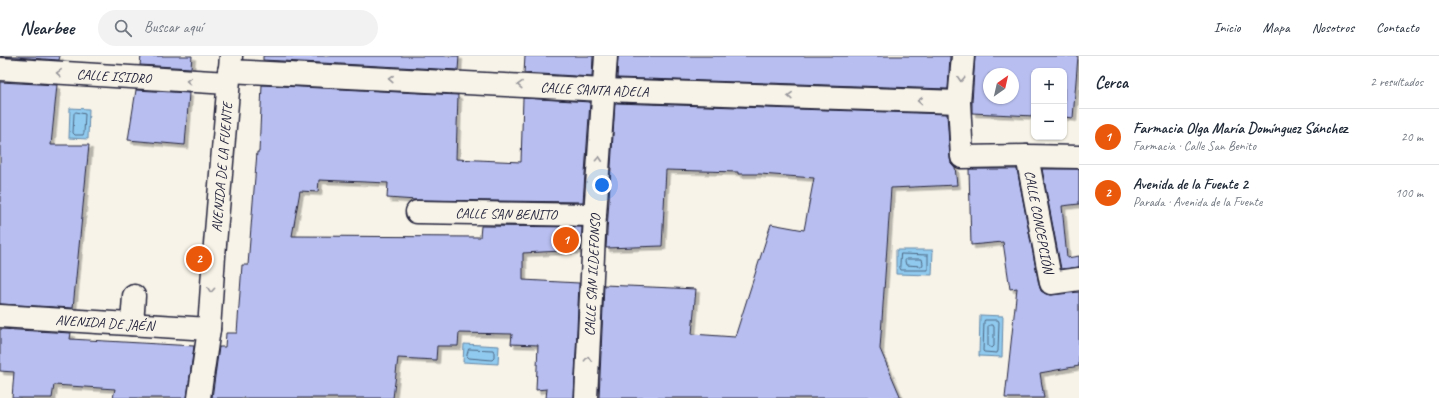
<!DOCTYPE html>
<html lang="es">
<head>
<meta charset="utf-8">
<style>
	:root { --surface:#fff; --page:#f2f2f3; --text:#1f2937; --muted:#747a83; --line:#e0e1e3; --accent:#ea580c }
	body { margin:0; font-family:Caveat,sans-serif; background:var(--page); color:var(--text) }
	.controls { position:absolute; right:12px; top:12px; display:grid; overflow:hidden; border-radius:8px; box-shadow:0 1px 3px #0004 }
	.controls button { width:36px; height:36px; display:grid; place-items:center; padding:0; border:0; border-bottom:1px solid var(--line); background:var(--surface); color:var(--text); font:20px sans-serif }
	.compass { position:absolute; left:983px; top:12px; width:36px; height:36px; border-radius:50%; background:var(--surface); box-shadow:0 1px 3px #0004; rotate:34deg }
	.you { position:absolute; left:602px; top:129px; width:14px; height:14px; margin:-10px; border:3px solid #fff; border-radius:50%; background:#1a73e8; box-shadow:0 0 0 6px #1a73e833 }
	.badge { display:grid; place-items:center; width:26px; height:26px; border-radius:50%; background:var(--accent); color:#fff; font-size:13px; font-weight:700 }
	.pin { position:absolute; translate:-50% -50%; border:2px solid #fff; box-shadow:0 1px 4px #0006 }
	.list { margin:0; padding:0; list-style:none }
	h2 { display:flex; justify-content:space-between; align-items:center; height:52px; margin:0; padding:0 16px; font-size:17px }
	h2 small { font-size:13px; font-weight:400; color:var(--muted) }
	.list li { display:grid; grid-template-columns:26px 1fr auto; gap:12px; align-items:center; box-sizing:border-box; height:56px; padding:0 16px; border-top:1px solid var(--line) }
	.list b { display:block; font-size:15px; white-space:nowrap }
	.list p { margin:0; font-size:13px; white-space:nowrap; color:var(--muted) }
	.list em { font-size:13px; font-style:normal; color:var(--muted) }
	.icon { flex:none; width:22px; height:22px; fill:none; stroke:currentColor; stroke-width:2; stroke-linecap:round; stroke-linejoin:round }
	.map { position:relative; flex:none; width:1079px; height:342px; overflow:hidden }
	header { display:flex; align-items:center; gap:24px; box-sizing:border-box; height:56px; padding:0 20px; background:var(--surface); border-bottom:1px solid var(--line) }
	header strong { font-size:19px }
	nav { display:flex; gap:22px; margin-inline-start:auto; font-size:14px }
	.search { width:280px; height:36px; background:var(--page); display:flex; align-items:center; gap:10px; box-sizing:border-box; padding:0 14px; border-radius:22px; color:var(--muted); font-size:15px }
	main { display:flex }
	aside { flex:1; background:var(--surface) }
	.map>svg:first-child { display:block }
	.water { fill:#90cbef; stroke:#6487a7 }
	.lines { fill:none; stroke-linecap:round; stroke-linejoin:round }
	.shore { stroke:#4e6683; stroke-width:1 }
	.building { fill:#b8bff0; stroke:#22223b; fill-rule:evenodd; filter:url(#shadow) }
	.minor-casing { stroke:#22223b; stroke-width:25 }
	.minor { stroke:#f7f3e8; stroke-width:22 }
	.oneway { stroke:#97959a }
	.labels { text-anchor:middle; stroke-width:3.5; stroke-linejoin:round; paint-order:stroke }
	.street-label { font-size:14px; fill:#22223b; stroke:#f7f3e8 }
</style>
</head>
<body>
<header>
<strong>Nearbee</strong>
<div class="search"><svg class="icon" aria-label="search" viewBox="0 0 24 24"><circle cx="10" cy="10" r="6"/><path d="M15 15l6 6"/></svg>Buscar aquí</div>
<nav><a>Inicio</a><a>Mapa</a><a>Nosotros</a><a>Contacto</a></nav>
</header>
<main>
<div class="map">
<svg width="1079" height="342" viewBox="0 0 1079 342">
	<defs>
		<filter id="shadow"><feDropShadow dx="3.5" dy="3.5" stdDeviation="0" flood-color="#0004"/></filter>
	</defs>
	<rect width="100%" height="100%" fill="#f7f3e8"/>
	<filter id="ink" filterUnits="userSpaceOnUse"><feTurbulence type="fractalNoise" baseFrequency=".025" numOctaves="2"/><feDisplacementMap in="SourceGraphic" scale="8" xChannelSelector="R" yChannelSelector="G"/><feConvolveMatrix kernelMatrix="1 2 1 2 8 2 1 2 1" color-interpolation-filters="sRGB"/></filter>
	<g filter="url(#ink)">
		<path class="water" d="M70 52 89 53 88 83 69 82Z
			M896 194H933L932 219 896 218Z
			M980 259 1003 260 1002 301 979 300Z
			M464 288 499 290 498 308 463 306Z"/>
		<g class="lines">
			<path class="shore" d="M76 56 85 58 84 77 83 79H75L73 77 74 58Z
				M901 198 928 199V214H901L900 212Z
				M907 203H922L923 208 922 210 906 209 905 205Z
				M985 264H998L999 266 998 295 997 297 984 296 983 295 984 266Z
				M990 269H993L994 271V290L992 292 988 290V271Z
				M469 293 493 294 494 296V302L492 304 469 302 467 300Z"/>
		</g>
		<path class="building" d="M0 0H60L59 4Z
			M141 0H192L191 12 140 9Z
			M263 0H459L458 14 263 4Z
			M525 0H593L592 21 524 17Z
			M618 0H950L948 33 617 22Z
			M975 0H1078L1073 62 1064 61V15H1034V60L972 57V46ZM989 18H1013V42H989Z
			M0 26 57 29 51 89H89L73 252 0 248Z
			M262 29 458 39 456 103 521 106 523 42 590 46 583 146 416 144 387 142 388 127 319 124 318 136 300 135 292 180 480 181 481 170 582 171 581 194 523 197V224L579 227 574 342H546L547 333 536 334 538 289 511 288 512 278 459 277 458 290H437L436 304 398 302 393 342H212L219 291H225L226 277H237L242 209H248L257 96H259Z
			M136 34 189 37 185 89 128 84Z
			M615 47 947 58 950 102 951 107 955 111 957 129 891 132 880 293 901 342H599L604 229 696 233 692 278 735 281 771 168 804 174 814 122 760 118H738V116L666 114 662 190 606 192Z
			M969 113H1017L1039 229 1041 235 1046 238 1052 239 1079 236V310L1040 317 1044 342H1005L1017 232 1010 233 1003 186 971 189Z
			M1042 113H1079V148L1062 150 1067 202 1079 200V211L1061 213Z
			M0 273 71 277 70 283 194 290 187 342H113L115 333 54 329 52 342H12L14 316 0 315Z"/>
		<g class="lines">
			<g class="minor-casing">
				<g id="minor">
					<path d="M963 0 959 46 962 101 1027 100 1079 101"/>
					<path id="s1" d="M0 13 228 27"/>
					<path id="s2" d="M229 15 604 34 959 46"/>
					<path id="s3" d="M1027 100 1051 227 1079 223"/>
					<path id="s4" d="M417 156 595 159"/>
					<path id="s5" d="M0 260 209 273"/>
					<path d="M132 268 134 240"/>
					<path id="s6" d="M199 342 209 273 214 200 231 0"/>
					<path id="s7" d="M586 342 595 159 606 0"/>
				</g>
			</g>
			<use href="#minor" class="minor"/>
		</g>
		<defs><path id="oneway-chevron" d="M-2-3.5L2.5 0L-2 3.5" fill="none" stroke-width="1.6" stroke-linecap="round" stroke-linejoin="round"/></defs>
		<g class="oneway">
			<use href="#oneway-chevron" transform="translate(59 17) rotate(-176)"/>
			<use href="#oneway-chevron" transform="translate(391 23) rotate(-177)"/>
			<use href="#oneway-chevron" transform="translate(961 23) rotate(94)"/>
			<use href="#oneway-chevron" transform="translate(189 25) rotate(-176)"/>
			<use href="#oneway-chevron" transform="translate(520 29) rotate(-177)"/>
			<use href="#oneway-chevron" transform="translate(790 40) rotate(-178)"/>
			<use href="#oneway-chevron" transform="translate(920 45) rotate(-178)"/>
			<use href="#oneway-chevron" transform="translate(599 103) rotate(-86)"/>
			<use href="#oneway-chevron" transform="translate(211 234) rotate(94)"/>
			<use href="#oneway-chevron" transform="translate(588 303) rotate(-87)"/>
		</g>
	</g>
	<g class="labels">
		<g class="street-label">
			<text dy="5" stroke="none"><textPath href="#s1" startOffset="114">CALLE ISIDRO</textPath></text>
			<text dy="5" stroke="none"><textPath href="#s2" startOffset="366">CALLE SANTA ADELA</textPath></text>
			<text dy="5" stroke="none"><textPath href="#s6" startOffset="232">AVENIDA DE LA FUENTE</textPath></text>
			<text dy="5" stroke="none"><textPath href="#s4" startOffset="89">CALLE SAN BENITO</textPath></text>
			<text dy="5" stroke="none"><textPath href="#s3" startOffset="67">CALLE CONCEPCIÓN</textPath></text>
			<text dy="5" stroke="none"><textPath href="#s7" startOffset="123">CALLE SAN ILDEFONSO</textPath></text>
			<text dy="5" stroke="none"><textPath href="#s5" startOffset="105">AVENIDA DE JAÉN</textPath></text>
		</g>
	</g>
</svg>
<div class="controls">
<button>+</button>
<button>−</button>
</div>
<svg class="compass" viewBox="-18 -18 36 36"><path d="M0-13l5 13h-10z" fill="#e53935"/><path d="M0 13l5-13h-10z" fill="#747a83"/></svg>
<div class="you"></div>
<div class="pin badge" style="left:566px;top:184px">1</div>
<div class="pin badge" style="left:199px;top:203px">2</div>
</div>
<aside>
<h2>Cerca<small>2 resultados</small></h2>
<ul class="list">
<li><span class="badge">1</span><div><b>Farmacia Olga María Domínguez Sánchez</b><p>Farmacia · Calle San Benito</p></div><em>20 m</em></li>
<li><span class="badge">2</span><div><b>Avenida de la Fuente 2</b><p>Parada · Avenida de la Fuente</p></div><em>100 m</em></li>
</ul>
</aside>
</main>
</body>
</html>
